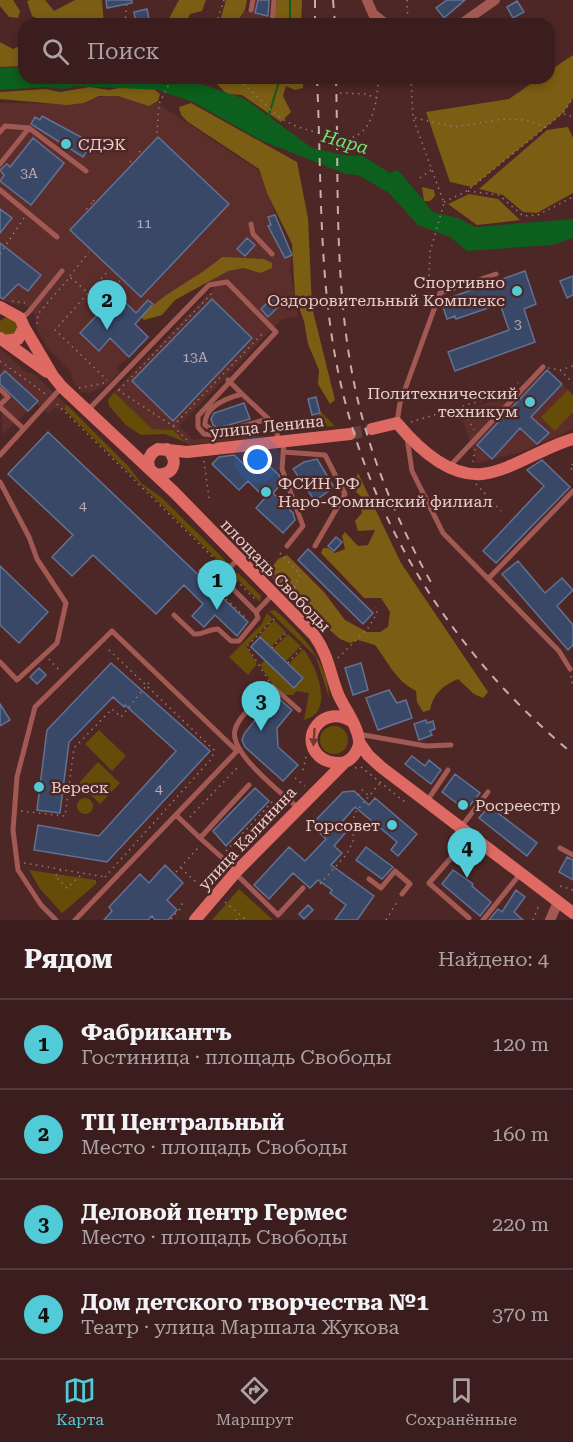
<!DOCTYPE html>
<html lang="ru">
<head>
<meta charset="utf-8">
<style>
	:root { --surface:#3a1d1c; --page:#452a29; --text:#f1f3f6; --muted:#aba2a3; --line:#543b3b; --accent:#52cbd8 }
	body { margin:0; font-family:"Roboto Serif",serif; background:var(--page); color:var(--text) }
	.you { position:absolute; left:258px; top:460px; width:21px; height:21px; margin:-15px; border:4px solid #fff; border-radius:50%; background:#1a73e8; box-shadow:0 0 0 9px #1a73e833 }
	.badge { display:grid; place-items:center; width:39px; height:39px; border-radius:50%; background:var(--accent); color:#111; font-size:20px; font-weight:700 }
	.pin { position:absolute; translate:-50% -50px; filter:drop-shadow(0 2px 3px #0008) }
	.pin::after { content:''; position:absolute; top:32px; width:21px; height:18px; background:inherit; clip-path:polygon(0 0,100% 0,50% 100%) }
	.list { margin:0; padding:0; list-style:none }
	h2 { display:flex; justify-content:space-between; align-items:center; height:78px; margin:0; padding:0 24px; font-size:26px }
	h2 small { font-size:20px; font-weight:400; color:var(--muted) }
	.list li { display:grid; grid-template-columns:39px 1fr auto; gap:18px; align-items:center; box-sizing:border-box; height:90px; padding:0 24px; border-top:2px solid var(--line) }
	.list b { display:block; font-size:22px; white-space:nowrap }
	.list p { margin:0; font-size:20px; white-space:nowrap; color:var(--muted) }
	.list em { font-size:20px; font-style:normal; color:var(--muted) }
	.icon { flex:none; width:33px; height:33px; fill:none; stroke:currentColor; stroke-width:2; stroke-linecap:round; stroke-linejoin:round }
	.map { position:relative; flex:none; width:573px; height:920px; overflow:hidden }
	.search { position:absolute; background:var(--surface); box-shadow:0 3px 9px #0003; left:18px; right:18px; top:18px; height:66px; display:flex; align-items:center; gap:15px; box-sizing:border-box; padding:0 21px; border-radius:18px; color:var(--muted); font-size:22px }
	.sheet { height:438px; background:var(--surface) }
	nav { display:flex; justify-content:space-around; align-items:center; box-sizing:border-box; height:84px; border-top:2px solid var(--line); background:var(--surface); font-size:16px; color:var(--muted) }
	nav a { display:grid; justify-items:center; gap:3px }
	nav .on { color:var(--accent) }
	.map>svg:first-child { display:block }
	.built { fill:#5b2e2b }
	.green { fill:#654c08 }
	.forest { fill:#7b5d13 }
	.water { fill:#0c5f1c }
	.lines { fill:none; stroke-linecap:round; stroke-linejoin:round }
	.stream { stroke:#0c5f1c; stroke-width:2 }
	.building { fill:#3a4868; stroke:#627294; stroke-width:1.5 }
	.secondary-tunnel { stroke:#64403e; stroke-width:12; stroke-dasharray:12 6; stroke-linecap:butt }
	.path { stroke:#977875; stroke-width:1.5; stroke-dasharray:1.5 4.5; stroke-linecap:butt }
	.lane { stroke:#a35953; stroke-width:5 }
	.street { stroke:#a35953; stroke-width:10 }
	.secondary { stroke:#df6a63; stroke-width:12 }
	.rail { stroke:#c9adaa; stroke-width:2; stroke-dasharray:8 8; stroke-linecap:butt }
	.oneway { fill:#723834 }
	.poi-dot { fill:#52cbd8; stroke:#4d2725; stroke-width:2 }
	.labels { text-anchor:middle; stroke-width:5; stroke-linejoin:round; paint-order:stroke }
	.number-label { font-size:14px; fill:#bcadb3 }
	.poi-label { font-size:16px; fill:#e8cfcc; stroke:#4d2725; text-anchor:start }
	.street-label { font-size:16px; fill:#e8cfcc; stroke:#4d2725 }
	.water-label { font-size:18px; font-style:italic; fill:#6de777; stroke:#4d2725 }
</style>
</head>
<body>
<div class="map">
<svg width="573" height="920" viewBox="0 0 573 920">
	<rect width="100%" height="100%" fill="#4d2725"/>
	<path class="built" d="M249 0H271L267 24H229L231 10 249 12Z
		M107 95 140 97 157 103 258 170 292 255 290 269 298 317 282 319 179 426 193 440 255 432 256 438 188 445 173 430 152 429 114 392 214 288 208 279 142 319 136 325 148 337 117 368 120 371 108 384 89 393 82 392 72 381V373L47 348 37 329 35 315 24 304 18 305 0 300V103L76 104Z
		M0 348 26 372 34 374 67 405 61 412 55 407 48 414 36 403 2 435Z
		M546 370 573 394V429L522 452 477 463 460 412 503 397Z"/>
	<path class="green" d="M6 317 19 321 16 338 0 334V321Z
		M568 390 573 396V412L555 431 541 417Z
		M114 392 152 429 173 430 185 442 165 434 141 435 127 426 109 406 108 400Z
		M67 405 129 467 141 483 161 497 225 560 224 566 64 409Z
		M321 412 335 426 285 431 279 426 284 421 291 428 309 426Z
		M238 573 261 596 260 602 232 574Z
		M210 574 227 591 223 595 203 577Z
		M275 610C300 633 329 661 329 698L316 657 269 611Z
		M267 613 273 619 246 646 257 664 248 675 229 657 261 625Z
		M274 620 286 632 271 647 259 636Z
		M288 634 301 646 286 661 273 649Z
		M303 649C316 664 336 713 304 720L309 693 297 691 293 695H285L273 685 260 665 265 660 294 688 303 677 289 664Z
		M320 740a14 14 0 1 1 28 0a14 14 0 1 1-28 0Z
		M99 730 126 756 112 771 85 744Z
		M98 762 120 783 100 804 79 783Z
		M77 806a8 8 0 1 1 16 0a8 8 0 1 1-16 0Z
		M29 870 96 880V884L62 913 40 889Z
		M239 889 273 920H212Z"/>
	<path class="forest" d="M0 0H13L20 11 18 18 9 17 0 6Z
		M30 0H45L54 11 75 0H102L104 24H48L32 16 27 1Z
		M179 0H206L202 11 190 14 186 24H166Z
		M226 0H247L245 10 235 24H219Z
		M277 0H302L301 24H271Z
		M0 42 13 49 24 44V66L0 67Z
		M573 55V98L563 113 472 187 450 182 426 112 509 99 539 78H549V71Z
		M198 78H303V88L295 90 286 86 283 96 291 112 281 122 242 95 227 94 215 82H202Z
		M129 86 151 87 160 94 158 101 149 106 118 96H99L84 103 67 105 0 99V92L46 89 60 92 90 87 109 90Z
		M191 103 297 162 308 218 312 307 335 400 330 404 318 384 319 370 308 344 304 321 295 297 292 244 267 193 259 169 188 122 181 115 179 107Z
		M568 127 573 138V193L537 213 523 212 503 195 479 189 547 130Z
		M422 187 434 190 435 196 430 201H424Z
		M469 194 498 199 520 220 477 225 448 204Z
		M222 257 264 259 272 263V268L260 273 244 268 228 271 175 300 162 315 144 320 141 317C163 292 197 279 222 257Z
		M358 473 401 563 488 692 483 698 474 694 458 679C443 685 433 694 430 710L423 712 417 702 416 691C395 680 389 663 375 645L358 640 350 643 340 639 273 580 271 569 278 559 287 555 324 592 345 620 367 632H380L388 627 390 612 381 598H364L321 553 323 548H328L335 553 345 549 342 536 345 532 358 546 368 545 375 530 358 531 355 521 362 513 361 506 367 502 356 492 355 480Z"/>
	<path class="water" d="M24 67V78H183L245 99 312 148 344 155 363 156 390 173 398 170 433 212 458 218 475 227 573 219V238L552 245 467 251 450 237 418 225 389 193 358 175 346 174 260 140 193 102 158 90 78 86 63 89 47 87 0 90V68Z"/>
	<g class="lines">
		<path class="stream" d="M290 0V24
			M268 118 280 78"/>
	</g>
	<path class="building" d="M106 0H132V3L107 8Z
		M258 0H269L268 16 255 13Z
		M447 0H465L444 18 436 8Z
		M517 1 524 12 513 18 507 7Z
		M147 9 150 24H136L134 12Z
		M42 116 92 143 83 157 31 124 35 117 40 120Z
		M158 137 229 204 141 297 70 230Z
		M33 138 64 163 31 205 0 181 4 175 0 170 7 164 10 167Z
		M0 209 12 218 0 233Z
		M275 215 292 255 285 258 268 226 271 225 268 217Z
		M247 238 255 245 245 256 237 249Z
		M0 243 41 275 28 291 18 284 3 299 0 297Z
		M525 271 536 304 524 309 535 342 455 371 448 352 509 330 500 304 456 319 455 316 447 319 442 304 450 301 449 298Z
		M573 276V295L567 298 560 281Z
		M117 294 136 313 148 300 153 304 135 324 148 337 129 357 110 338 99 351 80 333Z
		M276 294 283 302 268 317 261 309Z
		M212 299 252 338 173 421 132 381Z
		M547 370 562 384 531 417 549 433 537 444 520 428 492 459 477 445Z
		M5 371 38 401 28 411 0 384V376Z
		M316 397 320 413 312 415 308 399Z
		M244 403 250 419 218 428 213 425 211 419 214 413Z
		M48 432 248 622 237 636 215 615 204 627 192 616 203 604 184 585 156 614 93 555 72 576 52 557 73 535 8 474Z
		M234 455 254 474 265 462 279 475 282 483 273 493 293 513 295 520 283 533 256 508 265 498 248 481 239 490 212 464 219 457Z
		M317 459 334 487 315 501 293 469 304 462Z
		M542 460 570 487 496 563 483 551 544 486 527 470Z
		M336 537 342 542 334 551 328 546Z
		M308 549 373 613 363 624 298 560Z
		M518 561 545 593 562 578 573 590 557 606 573 625V645L568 650 502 574Z
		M0 566 48 612 19 643 0 625Z
		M260 637 303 678 294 688 251 647Z
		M111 663 210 751 107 862 34 850 38 825 99 836 176 751 125 705 124 707 113 697 69 742 60 813 37 810 47 730Z
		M361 663 368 690 353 695 345 668Z
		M39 668 46 675 37 684 30 677Z
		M389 690 397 703 406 700 412 718 378 730 366 698Z
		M275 695 292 710 277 728 278 747 298 765 283 781 245 747 242 740 244 734Z
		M0 704 10 720 0 726Z
		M426 720 427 723 433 721 435 729 430 731 432 735 419 740 414 724Z
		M412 756 425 766 429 760 441 770 431 784 405 764Z
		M455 774 480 793 466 810 442 792Z
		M255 788 269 801 226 846 213 831Z
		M354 791 369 805 375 798 417 834 398 856 391 850 397 842 355 807 340 824 347 831 334 846 342 853 331 865 374 896 357 920H335L346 905 330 893 332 890 318 880 310 888 293 873 269 899 254 885 289 847 305 861 326 839 311 825 343 792Z
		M489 806 537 843 527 856 479 818Z
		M366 847 393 867 382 879 356 860Z
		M567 857 573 860V880L559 872Z
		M165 865 183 883 167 900 177 910 168 920H155L152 916 148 920H104L112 911 109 907 140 874 149 883Z
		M453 870 473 884 472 886 491 902 480 916 442 884Z
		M516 890 525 897 514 912 523 920H489L498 909 502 912Z
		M308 905 313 910 304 919 299 914Z"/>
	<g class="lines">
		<path class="secondary-tunnel" d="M350 434 372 429"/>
		<path class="path" d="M407 0 408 24
			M125 24 127 0
			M216 24 224 0
			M221 78 224 81H238L241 78
			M411 78 413 118 444 203 430 252 428 304
			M238 81C257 92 268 112 288 122 298 128 311 131 323 134 330 135 339 138 346 138 373 138 378 98 378 78
			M340 93 365 94 377 98
			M564 114 573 117
			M415 118 455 127 504 119 526 120 545 127
			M157 133 159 104 172 78
			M139 152 141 151
			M130 162 131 161
			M420 178 431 170
			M468 191 499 195 523 216 538 215 573 197
			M93 201 95 200
			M444 202 467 191 563 113 573 98
			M91 204 92 203
			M86 209 88 208
			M0 254 24 218
			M70 276 89 252
			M89 292 109 270
			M107 295 120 281
			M12 301 25 303
			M37 324 38 314 70 277 88 293 55 330 107 380
			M0 361 47 395
			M548 368 560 370 573 366
			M560 370 573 383
			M79 388 104 383
			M118 390 173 426 189 442
			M119 390 213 292
			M57 404 223 567
			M462 408 474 430
			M411 422 499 395 518 383
			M173 426 264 332
			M204 461 209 498
			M473 462 475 449
			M573 464 570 466 573 473
			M476 484 501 511
			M280 553 300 574 293 592
			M232 576 256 600
			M226 599 247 619
			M272 648 288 631
			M338 658 369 627 377 613 376 607
			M49 659 60 671
			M288 663 303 646
			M571 676 573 687
			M269 681 247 646 275 618
			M355 768 361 767 405 802
			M303 770 306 757
			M295 778 305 786
			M358 795 362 790 368 795
			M21 811 65 816 74 748 112 709 121 717 151 680
			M265 811 275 819
			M190 817 239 766
			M240 837 247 844
			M226 851 274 800
			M24 863 105 877
			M181 868 197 883
			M61 870 55 876 67 888 82 874
			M176 872 198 848
			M105 877 212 758 214 750 107 648
			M320 884 346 855 353 842 354 814 381 782
			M560 886 573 890
			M225 902 246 920
			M171 919 181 908 183 899
			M236 920 240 916
			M386 920 398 900
			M533 920 539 905"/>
		<path class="lane" d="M251 10 253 0
			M272 24 274 0
			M0 132 5 126 29 128 86 171
			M0 164 29 128
			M0 190 57 237
			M251 224 253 234 272 254
			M20 318 27 314 62 271
			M228 380 242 394
			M0 389 8 397 0 405
			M0 407 24 429
			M88 410 209 285 227 282 276 332 198 416V427L204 434 213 435 235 429
			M397 422 400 403 440 293 496 274
			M232 429 268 419
			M214 431 205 425C204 407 227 398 242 394L274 424 279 441
			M407 438 412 471 443 533 559 651 570 669
			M284 441 282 469 303 526 287 546
			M283 452 325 455 345 494 315 546
			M0 455 61 388
			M450 466 543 367
			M0 482 29 537 37 559 66 603 57 643 17 680 0 662
			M221 577 238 559
			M488 579 573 491
			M256 612 273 594
			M174 615 194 634C203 635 208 629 218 629L231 641H239L258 618 256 612 212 568 201 571
			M358 734 426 746 451 745
			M427 801 448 770
			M298 808C281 792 229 753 235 730 239 714 262 698 273 687L299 710
			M176 815 200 838
			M461 827 488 792
			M560 848 573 855
			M236 870 200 838 249 785
			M235 873 278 915 303 888
			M369 879 381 888 395 871 410 884 402 894
			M469 918 429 883 471 835
			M56 920 41 905 18 870 13 830 17 777 35 707 112 631 237 751 75 920
			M483 920 520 874"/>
		<path class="street" d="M367 0 373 14 386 24
			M461 24 495 0
			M550 920 558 902"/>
		<path class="secondary" d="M0 307 20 318 24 327 18 339 4 341
			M24 327 53 376 62 387 174 492 314 635C329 656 329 671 338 694 344 708 357 724 359 740 360 750 351 762 341 763 333 763 325 762 319 756 298 736 325 704 351 721
			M0 338 47 372
			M372 429 397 423C417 447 448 477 482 474 511 471 543 447 573 439
			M149 468 148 460 152 453 158 449 187 452 350 434
			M155 474C173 477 180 461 167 449
			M359 742 368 755 381 767 573 913
			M195 920 235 873 345 762"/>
		<path class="rail" d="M315 0V24
			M333 0 335 24
			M317 78C321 162 319 248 331 331 355 500 443 646 573 754
			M336 78C339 185 333 296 358 401 374 467 400 527 433 586"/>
	</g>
	<defs><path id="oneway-solid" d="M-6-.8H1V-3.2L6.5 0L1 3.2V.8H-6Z" transform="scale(1.5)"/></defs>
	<use class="oneway" href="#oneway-solid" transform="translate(314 737) rotate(94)"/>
	<g class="poi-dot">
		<circle cx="66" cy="144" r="6"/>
		<circle cx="517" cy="291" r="6"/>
		<circle cx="530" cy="402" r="6"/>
		<circle cx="266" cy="492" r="6"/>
		<circle cx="39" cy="787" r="6"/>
		<circle cx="463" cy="805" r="6"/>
		<circle cx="392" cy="825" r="6"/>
	</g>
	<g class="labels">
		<g class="number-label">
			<text x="29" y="178">3А</text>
			<text x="144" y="228">11</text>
			<text x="518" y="329">3</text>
			<text x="195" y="362">13А</text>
			<text x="83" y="510">4</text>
			<text x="159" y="793">4</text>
		</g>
		<g class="poi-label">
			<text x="78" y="150">СДЭК</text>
			<text x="505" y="288" text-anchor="end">Спортивно<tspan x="505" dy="18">Оздоровительный Комплекс</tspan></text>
			<text x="518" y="399" text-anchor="end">Политехнический<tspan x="518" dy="18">техникум</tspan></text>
			<text x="278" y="489">ФСИН РФ<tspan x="278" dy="18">Наро-Фоминский филиал</tspan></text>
			<text x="51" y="793">Вереcк</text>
			<text x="475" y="811">Росреестр</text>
			<text x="380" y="831" text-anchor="end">Горсовет</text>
		</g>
		<g class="street-label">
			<text transform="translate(267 426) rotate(-6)" y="6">улица Ленина</text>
			<text transform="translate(276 575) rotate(46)" y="6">площадь Свободы</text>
			<text transform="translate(247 838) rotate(-47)" y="6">улица Калинина</text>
		</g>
		<g class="water-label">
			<text transform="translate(345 142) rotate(16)" y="6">Нара</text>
		</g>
	</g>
</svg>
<div class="you"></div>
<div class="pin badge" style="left:217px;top:610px">1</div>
<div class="pin badge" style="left:107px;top:330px">2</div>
<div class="pin badge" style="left:261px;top:731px">3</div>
<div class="pin badge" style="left:467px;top:878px">4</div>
<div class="search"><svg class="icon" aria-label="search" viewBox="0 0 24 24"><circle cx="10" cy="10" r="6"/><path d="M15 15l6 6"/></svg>Поиск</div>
</div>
<section class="sheet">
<h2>Рядом<small>Найдено: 4</small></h2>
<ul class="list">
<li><span class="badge">1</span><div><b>Фабрикантъ</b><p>Гостиница · площадь Свободы</p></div><em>120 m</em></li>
<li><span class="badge">2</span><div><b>ТЦ Центральный</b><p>Место · площадь Свободы</p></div><em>160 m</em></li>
<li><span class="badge">3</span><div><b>Деловой центр Гермес</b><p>Место · площадь Свободы</p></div><em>220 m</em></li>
<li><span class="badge">4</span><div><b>Дом детского творчества №1</b><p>Театр · улица Маршала Жукова</p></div><em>370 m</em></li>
</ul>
</section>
<nav>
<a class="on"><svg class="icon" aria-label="map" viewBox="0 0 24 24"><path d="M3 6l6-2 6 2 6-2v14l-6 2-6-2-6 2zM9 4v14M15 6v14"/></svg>Карта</a>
<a><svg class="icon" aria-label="directions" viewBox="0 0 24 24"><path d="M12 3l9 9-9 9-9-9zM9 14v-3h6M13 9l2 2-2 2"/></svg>Маршрут</a>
<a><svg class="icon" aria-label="saved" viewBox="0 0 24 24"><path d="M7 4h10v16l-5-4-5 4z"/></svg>Сохранённые</a>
</nav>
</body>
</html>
